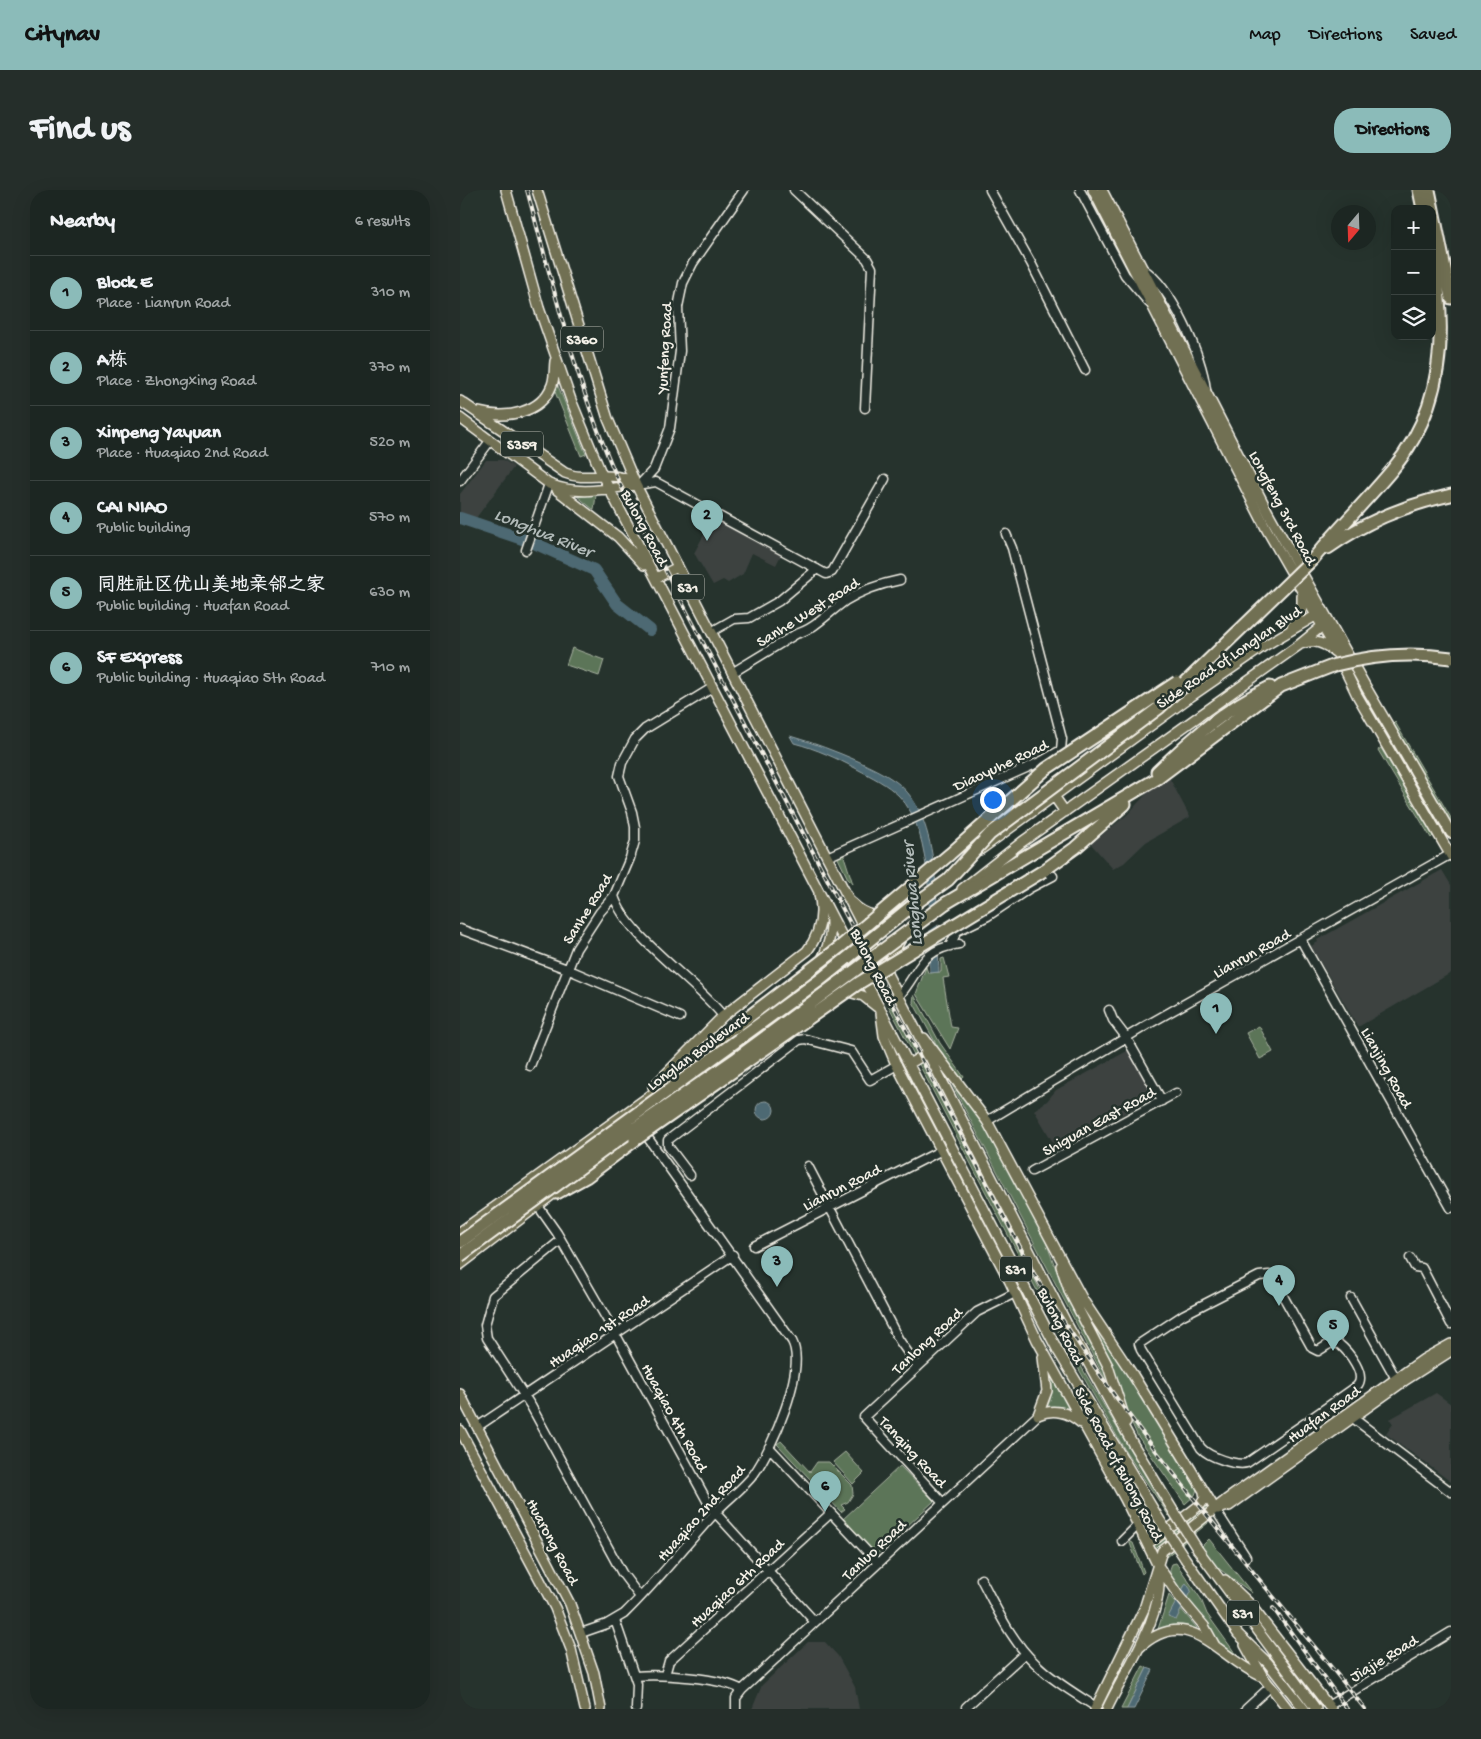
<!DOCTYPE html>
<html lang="en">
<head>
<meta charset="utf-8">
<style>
	:root { --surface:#1c2622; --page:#252e2a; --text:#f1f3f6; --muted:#a0a5a5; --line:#3a4340; --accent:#8bbbb9 }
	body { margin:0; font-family:"Gochi Hand","LXGW WenKai TC",sans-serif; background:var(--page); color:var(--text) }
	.controls { position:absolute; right:15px; top:15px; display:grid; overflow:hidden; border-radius:10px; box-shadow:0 5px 20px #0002 }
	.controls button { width:45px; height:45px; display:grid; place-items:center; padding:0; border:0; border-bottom:1px solid var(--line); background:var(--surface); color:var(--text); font:25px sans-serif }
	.compass { position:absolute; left:871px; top:15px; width:45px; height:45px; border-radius:50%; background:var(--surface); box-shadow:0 5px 20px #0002; rotate:199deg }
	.you { position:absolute; left:532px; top:609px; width:18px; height:18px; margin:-12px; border:4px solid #fff; border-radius:50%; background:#1a73e8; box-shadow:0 0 0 8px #1a73e833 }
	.badge { display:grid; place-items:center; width:32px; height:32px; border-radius:50%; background:var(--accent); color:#111; font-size:16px; font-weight:700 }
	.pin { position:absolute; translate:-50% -41px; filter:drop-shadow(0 1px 2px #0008) }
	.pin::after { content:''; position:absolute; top:26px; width:18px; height:15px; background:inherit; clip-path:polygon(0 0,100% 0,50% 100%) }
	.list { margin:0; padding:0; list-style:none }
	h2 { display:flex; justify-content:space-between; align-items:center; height:65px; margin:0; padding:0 20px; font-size:21px }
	h2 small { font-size:16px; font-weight:400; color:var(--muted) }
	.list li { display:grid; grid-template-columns:32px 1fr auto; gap:15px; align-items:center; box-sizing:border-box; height:75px; padding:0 20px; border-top:1px solid var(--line) }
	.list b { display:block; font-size:19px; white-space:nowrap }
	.list p { margin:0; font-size:16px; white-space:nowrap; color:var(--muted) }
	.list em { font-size:16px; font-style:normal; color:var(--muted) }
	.icon { flex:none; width:28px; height:28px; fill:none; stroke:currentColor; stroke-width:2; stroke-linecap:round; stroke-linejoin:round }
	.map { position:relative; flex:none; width:991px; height:1519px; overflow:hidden; border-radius:20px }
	header { display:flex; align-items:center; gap:30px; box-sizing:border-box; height:70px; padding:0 25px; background:var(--accent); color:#111 }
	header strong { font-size:24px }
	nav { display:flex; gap:28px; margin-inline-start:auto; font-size:18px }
	.intro { display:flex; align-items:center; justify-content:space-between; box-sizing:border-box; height:120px; padding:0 30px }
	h1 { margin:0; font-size:35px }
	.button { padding:12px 22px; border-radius:20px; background:var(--accent); color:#111; font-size:18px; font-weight:700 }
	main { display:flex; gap:30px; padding:0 30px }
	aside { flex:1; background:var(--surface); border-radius:20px; box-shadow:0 5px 20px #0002 }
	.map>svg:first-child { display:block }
	.built { fill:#3c4240 }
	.green { fill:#5c7459; stroke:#a8b2a0 }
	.water { fill:#4e6973; stroke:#909fa2 }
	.pier { fill:#26332d }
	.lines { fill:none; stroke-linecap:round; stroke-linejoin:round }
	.river { stroke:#4e6973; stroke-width:12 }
	.minor-casing { stroke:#f4f1e8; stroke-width:11 }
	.major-casing { stroke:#f4f1e8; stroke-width:12 }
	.highway-casing { stroke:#f4f1e8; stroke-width:15 }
	.minor { stroke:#26332d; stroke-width:8 }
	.major { stroke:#716f52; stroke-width:9 }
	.highway { stroke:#716f52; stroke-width:11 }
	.rail-casing { stroke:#f4f1e8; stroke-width:4 }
	.rail { stroke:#26332d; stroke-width:2; stroke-dasharray:5.5; stroke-linecap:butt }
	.major-bridge-casing { stroke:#f4f1e8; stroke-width:12; stroke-linecap:butt }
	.highway-bridge-casing { stroke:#f4f1e8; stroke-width:15; stroke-linecap:butt }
	.major-bridge { stroke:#716f52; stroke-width:9 }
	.highway-bridge { stroke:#716f52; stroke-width:11 }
	.labels { text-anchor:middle; stroke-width:5; stroke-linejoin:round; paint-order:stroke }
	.shield { fill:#26332d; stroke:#b6b8b0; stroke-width:1 }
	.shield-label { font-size:15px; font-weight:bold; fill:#f4f1e8 }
	.street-label { font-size:16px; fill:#f4f1e8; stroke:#26332d }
	.water-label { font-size:18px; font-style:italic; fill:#b2bbb9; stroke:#26332d }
</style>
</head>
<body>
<header>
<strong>Citynav</strong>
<nav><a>Map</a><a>Directions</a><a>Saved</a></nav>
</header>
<div class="intro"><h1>Find us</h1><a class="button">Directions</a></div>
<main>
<aside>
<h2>Nearby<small>6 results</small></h2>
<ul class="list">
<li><span class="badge">1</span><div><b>Block E</b><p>Place · Lianrun Road</p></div><em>310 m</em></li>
<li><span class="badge">2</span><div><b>A栋</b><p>Place · Zhongxing Road</p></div><em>370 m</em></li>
<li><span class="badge">3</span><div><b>Xinpeng Yayuan</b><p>Place · Huaqiao 2nd Road</p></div><em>520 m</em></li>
<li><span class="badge">4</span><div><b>CAI NIAO</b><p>Public building</p></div><em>570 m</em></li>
<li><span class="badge">5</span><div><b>同胜社区优山美地亲邻之家</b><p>Public building · Huafan Road</p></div><em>630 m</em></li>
<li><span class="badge">6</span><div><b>SF Express</b><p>Public building · Huaqiao 5th Road</p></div><em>710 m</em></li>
</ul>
</aside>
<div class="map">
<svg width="991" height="1519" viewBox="0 0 991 1519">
	<rect width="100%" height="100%" fill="#26332d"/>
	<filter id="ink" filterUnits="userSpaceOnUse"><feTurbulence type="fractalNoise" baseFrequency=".02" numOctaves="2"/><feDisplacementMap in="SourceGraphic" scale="10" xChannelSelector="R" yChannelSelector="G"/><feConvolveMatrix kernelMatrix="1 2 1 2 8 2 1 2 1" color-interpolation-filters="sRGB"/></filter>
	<g filter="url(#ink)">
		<path class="built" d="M26 270H44L54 277 16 328 0 322V304Z
			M253 328 322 363 316 375 292 363 283 384 268 393 263 390 253 395 234 363Z
			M709 587 730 627 686 652 664 673 653 679 631 654 668 624 687 603Z
			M982 680 991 695V783L898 837 851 756 858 752 857 750Z
			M669 860 694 905 693 907 598 961 574 920 587 911 596 900Z
			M976 1203 991 1214V1292L926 1244 933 1234 930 1229Z
			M348 1452H365L378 1466 395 1497 399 1519H292L302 1495Z"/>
		<path class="green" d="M96 191 126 264 121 266 93 197Z
			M136 305 134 320 117 306Z
			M112 458 144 470 139 486 106 475Z
			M935 532 991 628V631L933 533Z
			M921 558 973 646 971 648 918 560Z
			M383 663 393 694 388 689 377 666Z
			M484 768 489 787 483 788 491 837 498 838 490 859 456 804 466 777 468 783 481 782V769Z
			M416 785 612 1161 709 1326 666 1262 609 1162 413 786Z
			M454 805 480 853 504 887 501 890 479 859 453 812Z
			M799 836 813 862 800 869 786 843Z
			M484 879 532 947 582 1041 604 1101 638 1161 657 1212Z
			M615 1104 668 1183 737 1299 735 1305 725 1314 677 1245Z
			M564 1114 620 1221 693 1338 691 1339 684 1337 613 1209Z
			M593 1188 613 1224 586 1220 590 1210Z
			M321 1251 350 1282 357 1272H369L392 1295 393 1304 388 1312 381 1315 385 1319 381 1322 317 1254Z
			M385 1262 404 1283 393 1294 373 1272Z
			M440 1276 474 1311 416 1365 382 1330Z
			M744 1315 747 1316V1318L697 1359 690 1353H699Z
			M747 1330 748 1333 706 1367 707 1363Z
			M749 1349 792 1403 754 1375 742 1356Z
			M669 1351 673 1353 684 1382 682 1384Z
			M716 1373 741 1409 747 1424 780 1470 769 1464 727 1410 726 1393 721 1403C714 1394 706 1386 712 1374Z
			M709 1405 737 1438 736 1440 717 1435 698 1439Z
			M683 1476 687 1478 667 1519H661Z"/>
		<path class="water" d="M330 546C354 553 375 561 398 571 410 577 424 583 435 591 484 625 476 728 479 782L470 783C469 734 475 642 439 606 427 594 412 587 397 579 376 568 357 559 334 553Z
			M296 920a9 9 0 1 1 18 0a9 9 0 1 1-18 0Z
			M726 1393 731 1400 716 1430 708 1427Z
			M687 1478 693 1480 674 1519H667Z"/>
		<path class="pier" d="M480 725V733L466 743V735Z"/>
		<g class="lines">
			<path class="river" d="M0 328 74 353 134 380 157 414 190 440"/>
			<g class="minor-casing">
				<path id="minor" d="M334 0 407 69 412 78 405 218
					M530 0 571 73 625 180
					M620 0 665 85 689 113
					M683 79C712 97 742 166 746 200
					M0 291 30 251
					M182 292 194 279 210 238 220 161 218 117 223 93 233 73 284 0
					M176 295 196 292 366 384 372 382 425 289
					M66 360 89 294
					M251 442 274 429 289 428 319 411 357 379
					M272 483 336 444C355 439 368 423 385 411 402 400 420 394 440 390
					M367 667 582 571 601 560 602 549 552 358 546 344
					M154 706C166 746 235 790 263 826
					M0 739 107 779 220 827
					M841 750 991 1018
					M490 756 497 741 528 726 570 698 593 686
					M438 807C461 782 458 760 499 754
					M649 820 653 830 666 847 702 911
					M70 876 116 759 140 722 154 706 170 668 175 651V637L172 622 159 586 162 573 175 549 185 539 252 498
					M527 931 687 835 991 664
					M348 976 439 1150 458 1177
					M572 981 716 903
					M230 985 208 956V950L339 850 345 849 391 861 410 890 437 875
					M78 1016 97 1043 156 1145 251 1318 355 1432
					M101 1050 33 1106 25 1135 27 1148 71 1216 162 1383 180 1407
					M294 1056 480 961
					M950 1068 955 1077 962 1078 991 1134
					M891 1108 936 1189
					M889 1225 991 1302
					M845 1233 787 1273C776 1276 749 1267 741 1258L681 1160 679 1154 723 1125 799 1086 809 1085 813 1088 852 1158 858 1161 871 1153 879 1154C889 1162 907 1185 897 1196L850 1229
					M17 1237 273 1065
					M309 1257 418 1373
					M483 1313 404 1227 517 1122 555 1103
					M755 1319 786 1367
					M662 1351 677 1336
					M521 1389C537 1419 551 1451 576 1474 593 1491 616 1504 636 1517
					M155 1430 177 1494 176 1519
					M121 1443 147 1434 164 1424C196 1393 224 1357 254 1324 266 1310 283 1299 294 1284 312 1259 347 1179 332 1151L183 941
					M205 1485 209 1471 371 1323
					M175 1486C199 1484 261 1487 282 1500
					M868 1516 991 1442
					M506 1517 565 1463
					M276 1519V1508L282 1500 578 1225
					M786 1519 810 1497"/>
			</g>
			<g class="major-casing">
				<path id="major" d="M46 0 79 118 111 210 142 285 598 1161 701 1332
					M77 0 148 229 176 295 609 1138 673 1254 714 1322
					M633 0 807 340 873 455 897 505 991 666
					M642 0 809 324 907 499 991 643
					M0 211 105 283C129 293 154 277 176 295
					M19 222C45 229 81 224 92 195 95 187 94 179 95 171
					M0 228 89 294C118 306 146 299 176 295
					M97 300 158 347 184 375
					M196 388 218 377
					M832 437 842 419V406
					M841 454C854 449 864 453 875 462
					M594 606 605 622
					M520 660 730 507 804 456 855 426H866
					M502 699 562 652 839 455 861 437 866 426
					M392 713C407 728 421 728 439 721
					M430 776 432 765 442 747
					M343 797C360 778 375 750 370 724
					M385 801 403 806 417 817
					M421 823 424 846 435 872 550 1092 577 1150 665 1309 697 1374 718 1405 744 1436 755 1456
					M464 848 527 931 623 1110 673 1185 755 1319
					M449 874 467 863
					M193 897 263 826 347 761C360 744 364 725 359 704
					M0 1042 205 895
					M0 1075 101 998
					M601 1076 610 1103 648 1176 666 1232
					M0 1204 110 1414 134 1483 141 1519
					M578 1225 587 1201 583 1167
					M578 1225C593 1218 609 1222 621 1233
					M0 1240 95 1418 111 1459 125 1519
					M758 1319 769 1316 944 1191 991 1161
					M683 1347 691 1351 697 1348 741 1314 745 1308 744 1302
					M738 1360 856 1519
					M726 1370 778 1444 808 1473 844 1519
					M765 1390 789 1413 871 1519
					M785 1455 803 1487 828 1519
					M679 1458C730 1412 757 1468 803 1487
					M635 1519 684 1419 702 1361 766 1310 964 1169 991 1154
					M647 1519C665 1480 707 1422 698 1379"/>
			</g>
			<g class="highway-casing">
				<path id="highway" d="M959 0 963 19
					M969 0 991 108
					M868 358C906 331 945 315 991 305
					M853 369C879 338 907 310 932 280 985 217 988 139 972 63
					M697 582C732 548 766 518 810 497
					M583 681 615 658 665 614
					M486 713 698 588 821 496 875 475
					M200 898 274 838
					M97 1003 126 987 175 950"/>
			</g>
			<use href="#minor" class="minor"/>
			<use href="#major" class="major"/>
			<use href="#highway" class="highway"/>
			<g class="rail-casing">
				<path id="rail" d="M67 0C94 99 117 198 159 292L573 1082C667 1240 791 1376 905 1519
					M813 1418 887 1519"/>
			</g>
			<use href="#rail" class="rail"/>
			<g class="major-bridge-casing">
				<path id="major-bridge" d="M714 1322 738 1360
					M701 1332 726 1370"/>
			</g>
			<g class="highway-bridge-casing">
				<path id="highway-bridge" d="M875 475C913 465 952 462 991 468
					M274 838 380 757 490 664 586 579 717 492
					M175 950 399 793 583 681
					M0 1052 360 790 452 716 488 690 530 644 699 518 853 369
					M0 1066 158 950 277 868 486 713"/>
			</g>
			<use href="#major-bridge" class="major-bridge"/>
			<use href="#highway-bridge" class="highway-bridge"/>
		</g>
	</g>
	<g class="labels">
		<g class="shield">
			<rect x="101" y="136.5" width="42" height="25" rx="4"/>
			<rect x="41" y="241.5" width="42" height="25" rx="4"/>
			<rect x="212" y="384.5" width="32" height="25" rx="4"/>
			<rect x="540" y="1066.5" width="32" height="25" rx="4"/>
			<rect x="767" y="1410.5" width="32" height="25" rx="4"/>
		</g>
		<g class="shield-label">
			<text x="122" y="154">S360</text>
			<text x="62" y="259">S359</text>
			<text x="228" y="402">S31</text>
			<text x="556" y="1084">S31</text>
			<text x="783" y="1428">S31</text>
		</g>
		<g class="street-label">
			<text transform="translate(203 158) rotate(-87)" y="6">Yunfeng Road</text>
			<text transform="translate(824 317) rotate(62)" y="6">Longfeng 3rd Road</text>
			<text transform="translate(186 337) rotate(62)" y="6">Bulong Road</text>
			<text transform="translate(347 421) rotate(-32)" y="6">Sanhe West Road</text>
			<text transform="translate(768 466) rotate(-34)" y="6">Side Road of Longlan Blvd</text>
			<text transform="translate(540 574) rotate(-25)" y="6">Diaoyuhe Road</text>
			<text transform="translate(126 718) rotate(-58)" y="6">Sanhe Road</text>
			<text transform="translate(791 762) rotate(-29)" y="6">Lianrun Road</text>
			<text transform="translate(415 776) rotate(63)" y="6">Bulong Road</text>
			<text transform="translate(237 860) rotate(-36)" y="6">Longlan Boulevard</text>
			<text transform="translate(928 877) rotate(61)" y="6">Lianjing Road</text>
			<text transform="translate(638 930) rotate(-29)" y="6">Shiguan East Road</text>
			<text transform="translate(381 996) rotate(-27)" y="6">Lianrun Road</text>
			<text transform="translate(602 1135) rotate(63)" y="6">Bulong Road</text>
			<text transform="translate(138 1140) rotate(-34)" y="6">Huaqiao 1st Road</text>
			<text transform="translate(466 1150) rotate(-43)" y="6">Tanlong Road</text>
			<text transform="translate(863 1223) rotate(-36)" y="6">Huafan Road</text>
			<text transform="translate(216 1227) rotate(61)" y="6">Huaqiao 4th Road</text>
			<text transform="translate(454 1261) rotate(47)" y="6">Tanqing Road</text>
			<text transform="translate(660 1273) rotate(62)" y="6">Side Road of Bulong Road</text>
			<text transform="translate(240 1322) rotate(-48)" y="6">Huaqiao 2nd Road</text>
			<text transform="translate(94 1351) rotate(62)" y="6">Huarong Road</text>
			<text transform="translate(413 1359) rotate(-43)" y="6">Tanluo Road</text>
			<text transform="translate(276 1392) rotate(-43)" y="6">Huaqiao 6th Road</text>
			<text transform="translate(923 1467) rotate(-31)" y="6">Jiajie Road</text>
		</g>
		<g class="water-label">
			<text transform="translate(84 342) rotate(22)" y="6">Longhua River</text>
			<text transform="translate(451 704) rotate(-95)" y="6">Longhua River</text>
		</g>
	</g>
</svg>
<div class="controls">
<button>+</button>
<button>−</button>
<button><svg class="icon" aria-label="layers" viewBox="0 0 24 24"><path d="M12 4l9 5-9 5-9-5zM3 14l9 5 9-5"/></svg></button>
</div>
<svg class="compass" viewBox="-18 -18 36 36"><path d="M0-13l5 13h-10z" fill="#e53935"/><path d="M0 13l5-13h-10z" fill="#a0a5a5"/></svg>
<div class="you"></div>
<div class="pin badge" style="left:756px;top:844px">1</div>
<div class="pin badge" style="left:247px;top:351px">2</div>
<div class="pin badge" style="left:317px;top:1097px">3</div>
<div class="pin badge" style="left:819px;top:1116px">4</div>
<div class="pin badge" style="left:873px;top:1161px">5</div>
<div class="pin badge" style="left:365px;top:1322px">6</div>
</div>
</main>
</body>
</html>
